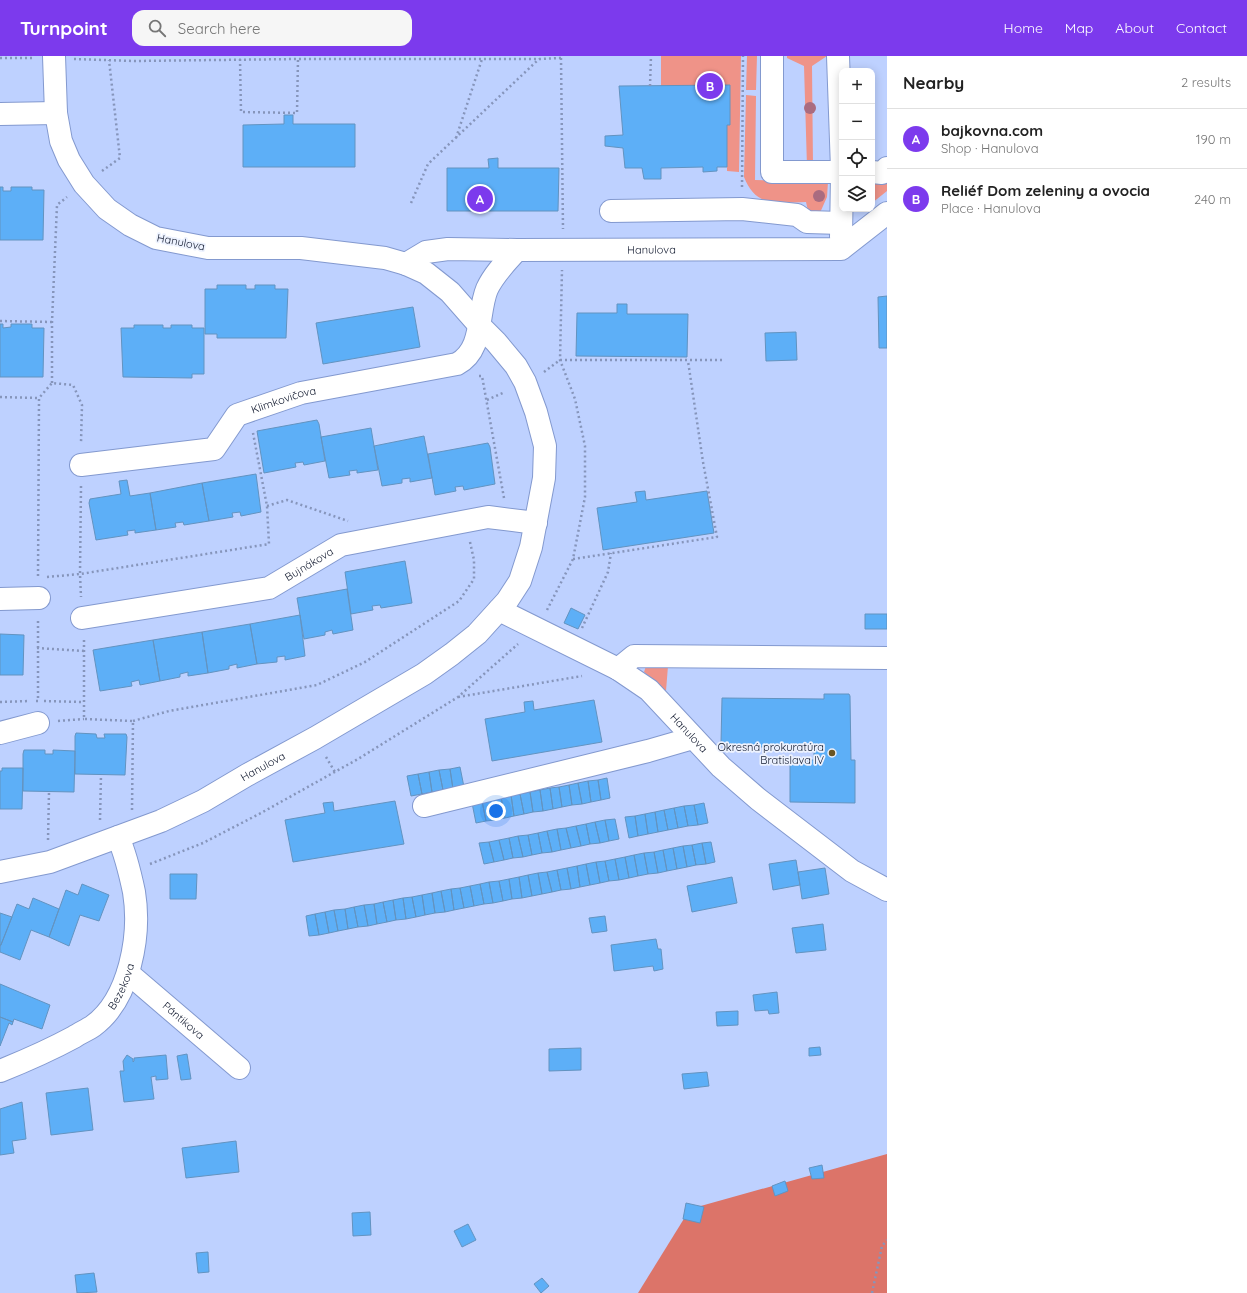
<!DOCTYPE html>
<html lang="en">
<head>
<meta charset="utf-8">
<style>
	:root { --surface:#fff; --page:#f6f6f6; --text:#222; --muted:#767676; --line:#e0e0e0; --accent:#7c3aed }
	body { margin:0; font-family:Quicksand,sans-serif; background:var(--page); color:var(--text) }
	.controls { position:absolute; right:12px; top:12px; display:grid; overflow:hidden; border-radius:8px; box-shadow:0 2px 10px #0003 }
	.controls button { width:36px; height:36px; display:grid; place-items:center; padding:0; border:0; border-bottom:1px solid var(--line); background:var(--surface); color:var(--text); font:20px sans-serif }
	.you { position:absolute; left:496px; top:755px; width:14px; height:14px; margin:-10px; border:3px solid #fff; border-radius:50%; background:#1a73e8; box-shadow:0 0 0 6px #1a73e833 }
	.badge { display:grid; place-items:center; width:26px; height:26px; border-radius:50%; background:var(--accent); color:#fff; font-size:13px; font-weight:700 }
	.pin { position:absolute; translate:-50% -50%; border:2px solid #fff; box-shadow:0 1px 4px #0006 }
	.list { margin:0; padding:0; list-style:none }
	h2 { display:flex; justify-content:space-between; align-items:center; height:52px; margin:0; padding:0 16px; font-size:17px }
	h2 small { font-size:13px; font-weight:400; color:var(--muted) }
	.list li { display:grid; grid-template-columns:26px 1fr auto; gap:12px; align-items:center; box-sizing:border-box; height:60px; padding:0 16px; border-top:1px solid var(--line) }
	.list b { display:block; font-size:15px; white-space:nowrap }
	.list p { margin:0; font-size:13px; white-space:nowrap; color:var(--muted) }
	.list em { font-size:13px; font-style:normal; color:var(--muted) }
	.icon { flex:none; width:22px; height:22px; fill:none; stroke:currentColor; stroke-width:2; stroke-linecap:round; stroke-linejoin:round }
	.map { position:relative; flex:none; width:887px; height:1237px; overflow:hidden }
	header { display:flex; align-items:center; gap:24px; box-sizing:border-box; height:56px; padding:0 20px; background:var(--accent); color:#fff }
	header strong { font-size:19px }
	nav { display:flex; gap:22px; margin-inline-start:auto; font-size:14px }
	.search { width:280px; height:36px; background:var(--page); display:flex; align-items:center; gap:10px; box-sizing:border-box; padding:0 14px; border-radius:12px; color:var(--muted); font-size:15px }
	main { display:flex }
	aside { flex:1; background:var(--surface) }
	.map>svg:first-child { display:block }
	.green { fill:#ef9388 }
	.forest { fill:#dc7469 }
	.building { fill:#5daff7; stroke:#6393c0 }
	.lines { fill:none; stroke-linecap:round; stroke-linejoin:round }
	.minor-casing { stroke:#8399cf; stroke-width:24 }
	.path { stroke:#8695bb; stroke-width:2.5; stroke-dasharray:2 3; stroke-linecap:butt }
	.minor { stroke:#fff; stroke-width:22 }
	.tree { fill:#aa6c80 }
	.poi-dot { fill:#695524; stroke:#edf2fe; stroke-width:1.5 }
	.labels { text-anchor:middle; stroke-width:3.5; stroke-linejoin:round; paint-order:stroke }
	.street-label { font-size:11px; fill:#131b30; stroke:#edf2fe }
	.poi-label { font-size:11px; fill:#131b30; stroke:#edf2fe; text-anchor:end }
</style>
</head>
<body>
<header>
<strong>Turnpoint</strong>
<div class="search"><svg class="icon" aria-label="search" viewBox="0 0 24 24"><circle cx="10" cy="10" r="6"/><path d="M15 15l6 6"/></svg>Search here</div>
<nav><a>Home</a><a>Map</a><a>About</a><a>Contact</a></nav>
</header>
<main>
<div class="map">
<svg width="887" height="1237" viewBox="0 0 887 1237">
	<rect width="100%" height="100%" fill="#bed1ff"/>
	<path class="green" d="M661 0H741L739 116 727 115V69H730V29L661 30Z
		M747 0H757L756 34H746Z
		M787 0H827L812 10 813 110 807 111 804 10 787 2Z
		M746 39 756 40 755 124 828 126 827 141 819 159H809L806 146C778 147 756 152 744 121Z
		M887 126V135L872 147V127L885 128Z
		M646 610H668L666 635 644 616Z"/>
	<path class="forest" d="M887 1098V1237H638L690 1153Z"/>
	<path class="building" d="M730 29V69H727V111H717V115L703 116V111L661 112V123H644L642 112H625L623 92 605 90V80L623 79 619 30Z
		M284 59H293V68H355V111H243V69L284 68Z
		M498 102V112H559L558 155H447V112H489L488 103Z
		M0 131H3V135H11V131H32V134H44L43 184H0Z
		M217 229H246V233H255V229H275V233H288L286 282H217V278H205V233H217Z
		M887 240V292H879L878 241Z
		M617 248H627V258H688L687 301 576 300 577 257H617Z
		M413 251 420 291 323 308 316 267Z
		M0 268H3V272L11 271V268H32V272H44L43 321H0Z
		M134 269H163V272H171V269H192V272H204V318H192V322L123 321 121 272H134Z
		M796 276 797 304 766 305 765 277Z
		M317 364 319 368 325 405 304 409 303 406 295 407 296 411 264 417 257 375Z
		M371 372 378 414 357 417V414L349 415 350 419 329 422 321 381Z
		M424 380 432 422 410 426V422L402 423V427L382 430 374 390Z
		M488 387 490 391 495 428 464 434 463 430 455 431 456 435 435 439 428 398Z
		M256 418 261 456 241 460 240 456 232 457 233 461 209 465 202 427Z
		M127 424 130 440 150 437 156 474 135 477V474L127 475 128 479 96 484 89 447 90 443 121 438 119 425Z
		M202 427 209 465 184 469 183 466 175 467 176 471 156 474 150 437Z
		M645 435 646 444 707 435 714 477 603 494 597 452 637 446 635 436Z
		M405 505 412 547 381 552 380 549 372 550 373 554 351 558 345 516Z
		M347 533 353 574 333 578 332 574 325 576V579L304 583 297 542Z
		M571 552 585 559 578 573 564 567Z
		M865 558H887V573H865Z
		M300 559 305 600 285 604V600L277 601V606L257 608 250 568Z
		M250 568 257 608 237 612V608L229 610V613L208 617 202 576Z
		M202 576 208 617 188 620V616L180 618V621L160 625 153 584Z
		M0 578 24 579 23 619H0Z
		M153 584 160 625 140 629 139 624 131 626 132 630 100 635 93 594Z
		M824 638H849L850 640 851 704H855V747L790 746V704H814V691H732V688L721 687 722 642 824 643Z
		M594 644 602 686 492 705 485 663 525 656 524 646 533 645 534 654Z
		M76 677 96 678 97 682H105L104 678H126L127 681 125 719 75 718V680Z
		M24 694H45V698H53V694L75 695 74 736 23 735V698Z
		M460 711 464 731 453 733 450 713Z
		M2 712H23L22 753H0V715H2Z
		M450 713 453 733 443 734 439 714Z
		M439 714 443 734 432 736 429 716Z
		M429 716 432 736 422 738 418 718Z
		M418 718 422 738 411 740 407 720Z
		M607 722 610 742 601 744 598 724Z
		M598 724 601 744 591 746 588 725Z
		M588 725 591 746 582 748 578 727Z
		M578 727 582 748 572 749 569 729Z
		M569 729 572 749 562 751 559 731Z
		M559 731 562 751 553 753 550 732Z
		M550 732 553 753 543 755 540 734Z
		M540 734 543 755 533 756 530 736Z
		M530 736 533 756 524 758 520 738Z
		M520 738 524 758 514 760 511 739Z
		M511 739 514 760 505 762 501 741Z
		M501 741 505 762 495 764 491 743Z
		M491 743 495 764 486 765 482 745Z
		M395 745 404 788 293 806 285 764 325 757 323 747 333 746 334 755Z
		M482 745 486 765 476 767 472 747Z
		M704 747 708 767 698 769 694 749Z
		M694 749 698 769 688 770 684 750Z
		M684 750 688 770 678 772 674 752Z
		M674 752 678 772 668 774 664 754Z
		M664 754 668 774 658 776 655 756Z
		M655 756 658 776 648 778 645 758Z
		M645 758 648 778 638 780 635 760Z
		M635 760 638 780 629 782 625 761Z
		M615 763 619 783 609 785 605 764Z
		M605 764 609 785 600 787 595 766Z
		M595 766 600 787 590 788 586 768Z
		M586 768 590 788 581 790 576 770Z
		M576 770 581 790 571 792 566 772Z
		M566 772 571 792 561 794 557 773Z
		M557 773 561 794 552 796 547 775Z
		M547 775 552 796 542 797 538 777Z
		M538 777 542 797 532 799 528 779Z
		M528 779 532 799 523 801 518 780Z
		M518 780 523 801 513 802 509 782Z
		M509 782 513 802 504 804 499 784Z
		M499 784 504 804 494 806 489 786Z
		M489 786 494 806 484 808 479 787Z
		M711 786 715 806 706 808 702 787Z
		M702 787 706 808 696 809 692 789Z
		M692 789 696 809 687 811 683 790Z
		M683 790 687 811 677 813 673 792Z
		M673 792 677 813 667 815 663 794Z
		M663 794 667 815 658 817 654 796Z
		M654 796 658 817 648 818 644 797Z
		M644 797 648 818 638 820 634 799Z
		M634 799 638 820 629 822 625 801Z
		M625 801 629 822 619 824 615 803Z
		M615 803 619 824 609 825 605 805Z
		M796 804 800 829 773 834 769 808Z
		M605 805 609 825 600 827 596 806Z
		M596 806 600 827 590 829 586 808Z
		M586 808 590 829 580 831 577 810Z
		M577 810 580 831 571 833 567 812Z
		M567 812 571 833 561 834 557 814Z
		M825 812 829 838 802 843 798 816Z
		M557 814 561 834 552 836 547 816Z
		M547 816 552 836 542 838 538 817Z
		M538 817 542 838 532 840 528 819Z
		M170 818H197L196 843H170Z
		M528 819 532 840 522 842 519 821Z
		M519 821 522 842 512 843 509 823Z
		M732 821 737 847 692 856 687 830Z
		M509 823 512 843 503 845 499 825Z
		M499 825 503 845 493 847 489 826Z
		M489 826 493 847 484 848 480 828Z
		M82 828 109 839 99 865 80 859 69 890 49 881 66 834 78 839Z
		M480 828 484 848 474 850 470 830Z
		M470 830 474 850 464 852 460 832Z
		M460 832 464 852 454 854 451 833Z
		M451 833 454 854 445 856 441 835Z
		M441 835 445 856 435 857 432 837Z
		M432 837 435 857 425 859 422 839Z
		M422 839 425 859 416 861 412 841Z
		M412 841 416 861 406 863 403 842Z
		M33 842 59 853 49 881 31 874 20 904 0 896V891L17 848 29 853Z
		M403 842 406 863 396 864 393 844Z
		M393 844 396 864 387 866 383 846Z
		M383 846 387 866 377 868 374 848Z
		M374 848 377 868 368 870 364 849Z
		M364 849 368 870 358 871 354 851Z
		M354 851 358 871 348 873 345 853Z
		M345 853 348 873 338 875 334 854Z
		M334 854 338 875 329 877 325 856Z
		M325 856 329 877 319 879 315 858Z
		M0 857 12 861 1 889H0Z
		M315 858 319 879 309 880 306 860Z
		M605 860 607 875 592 877 589 862Z
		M823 868 826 894 796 897 792 872Z
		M656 883 658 893H661L663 913 654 915 653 910 614 915 611 889Z
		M0 928 50 949 42 973 14 963 13 966 0 961Z
		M777 936 779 957 769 958 768 954 755 955 753 939Z
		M738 955V969L717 970 716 956Z
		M0 961 13 966 12 969 9 967 0 990Z
		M820 991 821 999 809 1000V992Z
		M581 992V1014L549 1015V993Z
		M187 998 191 1023 181 1024 177 1000Z
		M127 999 133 1003V1006L134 1005V1002L166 999 168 1023 156 1024V1020L151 1021 154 1043 124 1046 120 1015H124L123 1005Z
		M707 1016 709 1030 684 1033 682 1018Z
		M88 1032 93 1074 51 1079 46 1037Z
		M22 1046 26 1083 12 1085 14 1097 0 1099V1053Z
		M236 1085 239 1116 186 1122 182 1092Z
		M822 1109 824 1122 812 1123 809 1112Z
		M785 1125 788 1135 775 1140 772 1130Z
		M686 1147 704 1151 700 1167 683 1163Z
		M370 1156 371 1179 353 1180 352 1157Z
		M468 1168 476 1184 462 1191 454 1175Z
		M208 1196 209 1216 198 1217 196 1197Z
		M94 1217 97 1236 77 1237 75 1219Z
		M542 1222 549 1230 541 1237 534 1228Z"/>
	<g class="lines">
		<g class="minor-casing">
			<g id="minor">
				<path d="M772 0V116H842"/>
				<path d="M838 0 842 113"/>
				<path d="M0 58 56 57"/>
				<path d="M872 116 882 117 887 112"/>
				<path d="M611 155 742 153 797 159 807 166 841 167"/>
				<path d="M841 181 842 119"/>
				<path id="s1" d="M406 208 426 196 448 193 517 194 841 193 887 157"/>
				<path id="s2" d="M81 409 214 393 237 359 301 337 457 308C484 294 477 257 487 233 494 218 506 206 517 194"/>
				<path d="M0 543 39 542"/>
				<path id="s3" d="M499 554 618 613 649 634 721 711 758 743 852 815 887 834"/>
				<path id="s4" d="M82 562 269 532 341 489 488 461 536 467"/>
				<path d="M618 613 634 600 887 602"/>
				<path d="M0 677 38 667"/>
				<path d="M424 750 648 695 693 682"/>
				<path id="s5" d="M0 816 50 806 161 765 203 745 247 719 315 682 424 618 452 598 477 578 507 545 520 525 531 491 544 422 545 390 536 356 525 326 516 310 496 286 479 269 450 236 426 217 406 208 385 202 301 192H208L156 182 130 169 107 153 84 128 69 104 61 85 56 57 54 0"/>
				<path id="s6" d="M128 917 239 1012"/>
				<path id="s7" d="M0 1015C25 1005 50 994 74 981 80 977 87 974 93 970 130 943 141 879 134 836 130 817 126 799 118 781"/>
			</g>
		</g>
		<path class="path" d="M0 2H33
			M561 2 563 173
			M74 3 134 5 298 3H539L561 2V0
			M240 3 241 56 297 57 298 3
			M650 30 651 0
			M456 82 482 3
			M102 115 120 102 109 4
			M742 131 743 0
			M411 147 428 108 539 3
			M0 265 52 266
			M544 316 560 304H722
			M479 320H482L504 442
			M52 327V266L57 149 67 141
			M0 341 39 342
			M487 344 505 336
			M81 430 80 518 81 541
			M267 450 287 444 348 465
			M573 503 717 481 703 406 688 305
			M38 520 39 342 52 327 73 329 82 349 81 387
			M47 521 80 518 269 488 267 450 253 377
			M547 554 573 503 585 441V390L575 343 560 304 562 214
			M582 572 608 516 611 497
			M84 584V663L133 665 132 754
			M37 592 84 595
			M458 641 582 620
			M36 645H38V563
			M44 645 83 646
			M0 646 29 645
			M58 665 84 663
			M133 665 169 655 317 629 365 606 459 545 474 523V504L470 486
			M326 701 335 716
			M100 764 101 719
			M48 784 49 736
			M150 808 203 787 261 757 358 703 458 641 518 588
			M872 1237 882 1190 887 1184"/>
		<use href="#minor" class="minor"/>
	</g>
	<g class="tree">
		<circle cx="810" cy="52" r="6"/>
		<circle cx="819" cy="140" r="6"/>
	</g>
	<circle class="poi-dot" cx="832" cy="697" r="4"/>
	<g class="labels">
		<g class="street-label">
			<text transform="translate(181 186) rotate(11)" y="4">Hanulova</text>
			<text dy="4" stroke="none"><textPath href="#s1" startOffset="249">Hanulova</textPath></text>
			<text dy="4" stroke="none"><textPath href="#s2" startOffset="224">Klimkovičova</textPath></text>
			<text dy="4" stroke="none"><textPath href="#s4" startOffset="236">Bujnákova</textPath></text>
			<text dy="4" stroke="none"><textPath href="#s3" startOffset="229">Hanulova</textPath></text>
			<text dy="4" stroke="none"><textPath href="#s5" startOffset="285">Hanulova</textPath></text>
			<text dy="4" stroke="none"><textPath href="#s7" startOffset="153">Bezekova</textPath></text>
			<text dy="4" stroke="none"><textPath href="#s6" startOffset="73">Pántikova</textPath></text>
		</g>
		<g class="poi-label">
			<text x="824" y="695">Okresná prokuratúra<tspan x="824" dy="13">Bratislava IV</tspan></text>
		</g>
	</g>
</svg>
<div class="controls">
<button>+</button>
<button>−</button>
<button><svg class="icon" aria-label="locate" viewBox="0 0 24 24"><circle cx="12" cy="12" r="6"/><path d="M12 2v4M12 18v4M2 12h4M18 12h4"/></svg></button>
<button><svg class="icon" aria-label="layers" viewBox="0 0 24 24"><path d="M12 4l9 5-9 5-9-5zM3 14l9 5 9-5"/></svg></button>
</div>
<div class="you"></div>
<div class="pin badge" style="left:480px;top:143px">A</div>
<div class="pin badge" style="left:710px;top:30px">B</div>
</div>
<aside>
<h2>Nearby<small>2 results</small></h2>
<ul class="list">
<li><span class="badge">A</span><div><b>bajkovna.com</b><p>Shop · Hanulova</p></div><em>190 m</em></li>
<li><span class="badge">B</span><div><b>Reliéf Dom zeleniny a ovocia</b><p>Place · Hanulova</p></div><em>240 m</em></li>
</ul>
</aside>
</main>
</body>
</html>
